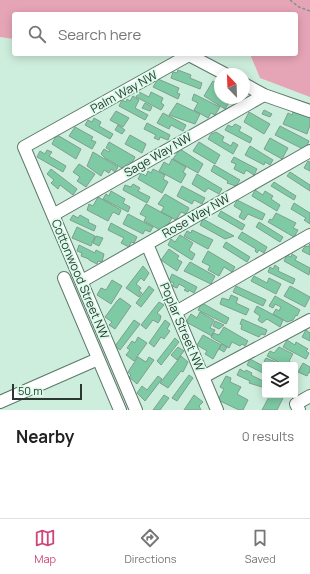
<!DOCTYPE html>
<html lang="en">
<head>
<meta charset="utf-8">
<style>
	:root { --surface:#fff; --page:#f2f2f2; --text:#222; --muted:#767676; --line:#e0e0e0; --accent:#cf4479 }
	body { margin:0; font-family:Manrope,sans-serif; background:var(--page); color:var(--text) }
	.controls { position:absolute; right:12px; bottom:12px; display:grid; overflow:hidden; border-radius:4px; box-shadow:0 2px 10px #0003 }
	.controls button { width:36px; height:36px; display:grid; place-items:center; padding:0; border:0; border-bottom:1px solid var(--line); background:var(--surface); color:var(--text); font:20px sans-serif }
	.compass { position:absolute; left:214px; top:68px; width:36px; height:36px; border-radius:50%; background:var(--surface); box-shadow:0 2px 10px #0003; rotate:337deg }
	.scale { position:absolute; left:12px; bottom:10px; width:70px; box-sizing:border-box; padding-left:4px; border:2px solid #2b3831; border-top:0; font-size:11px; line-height:14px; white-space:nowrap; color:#2b3831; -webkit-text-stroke:3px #dbfbea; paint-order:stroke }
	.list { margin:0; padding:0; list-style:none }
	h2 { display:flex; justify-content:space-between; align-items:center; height:52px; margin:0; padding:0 16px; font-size:17px }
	h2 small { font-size:13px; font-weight:400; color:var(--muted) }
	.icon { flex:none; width:22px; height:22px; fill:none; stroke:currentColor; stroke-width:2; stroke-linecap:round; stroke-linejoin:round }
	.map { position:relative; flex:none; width:310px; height:410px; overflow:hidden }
	.search { position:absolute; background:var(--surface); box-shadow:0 2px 10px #0003; left:12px; right:12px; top:12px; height:44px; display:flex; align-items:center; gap:10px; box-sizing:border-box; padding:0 14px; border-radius:4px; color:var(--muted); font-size:15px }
	.sheet { height:108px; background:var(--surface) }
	nav { display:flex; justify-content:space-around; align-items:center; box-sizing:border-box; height:56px; border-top:1px solid var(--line); background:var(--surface); font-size:11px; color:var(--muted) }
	nav a { display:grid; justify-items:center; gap:2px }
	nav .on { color:var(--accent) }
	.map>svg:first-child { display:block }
	.green { fill:#e6a5b7 }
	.building { fill:#7ecaa5; stroke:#809e8e }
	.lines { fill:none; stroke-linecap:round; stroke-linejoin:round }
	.minor-casing { stroke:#5c796a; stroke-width:14 }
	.path { stroke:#7f9589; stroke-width:1.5; stroke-dasharray:3 2; stroke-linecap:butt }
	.minor { stroke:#fff; stroke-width:12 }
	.labels { text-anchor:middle; stroke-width:3.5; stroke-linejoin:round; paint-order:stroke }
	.street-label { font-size:12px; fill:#2b3831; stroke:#dbfbea }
</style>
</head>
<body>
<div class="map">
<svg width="310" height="410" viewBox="0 0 310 410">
	<rect width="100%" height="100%" fill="#ceeedd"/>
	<path class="green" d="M0 0H310V97L260 78 250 54H296V14H14V39L0 37Z"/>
	<path class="building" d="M178 70 191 75 190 78 202 83 200 89 171 78 173 72 177 73Z
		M158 79 179 88 177 93 180 94 178 99 153 87Z
		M213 81 220 85V98H232L225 109 204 96Z
		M139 92 149 97 151 92 163 98 161 103 164 105 161 110 136 97Z
		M194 94 220 107 215 115 211 113 208 118 194 110 198 103 192 100Z
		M133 96 139 100 135 108 148 115 145 120 119 106 122 100 126 102 127 99 130 101Z
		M145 103 152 107 150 111 142 108Z
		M177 103 200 114 195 124 169 115Z
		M264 110 272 114 270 117 262 114Z
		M116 111 129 118 123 127 110 120Z
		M249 112 270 124 264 134 244 122Z
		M293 112 310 118V125L307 134 283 124 288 113 292 115Z
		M163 113 186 125 183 131 171 125 169 129 157 123Z
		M94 118 101 122 99 126 113 134 110 139 85 125 88 120 92 122Z
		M147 123 170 135 168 140 160 137 159 140 154 138 156 135 144 129Z
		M235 124 241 127 239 131 252 138 250 143 225 130 228 125 232 127Z
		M118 125 125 130 122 134 115 130Z
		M280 126 309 141 305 150 275 135Z
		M75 127 93 137 91 140 96 142 92 149 69 136Z
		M216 132 224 137 222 141 231 146 233 142 238 145 233 154 208 139 211 134Z
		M130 135 146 144 142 153 125 144Z
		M59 136 81 149 76 159 52 144 56 136Z
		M270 138 288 148 282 159 264 149Z
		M109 142 135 157 132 163 130 162 122 168 105 158 101 154 104 149 109 152 110 150 106 148Z
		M199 142 220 155 215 164 193 151Z
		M250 146 273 160 270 165 265 162 264 165 245 155Z
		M180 149 203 164 198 173 173 159Z
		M47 150 52 152 49 156 66 166 63 172 37 157 40 151 45 154Z
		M93 152 118 167 115 172 111 169 109 173 104 170 101 176 87 166Z
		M234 157 257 169 254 175 246 170 244 174 234 169 236 164 231 162Z
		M172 159 186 167 183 172 186 174 181 183 159 171 164 162 169 165Z
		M308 161 310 162V171L304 168Z
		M79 164 95 174 86 187 77 181 80 177 73 172Z
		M214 165 240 180 236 186 227 183 228 181 211 171Z
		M51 169 77 189 73 195 60 185 58 189 51 183 54 180 47 174Z
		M153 169 165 175 163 179 168 182 162 193 138 179 141 173 146 176 148 171 151 173Z
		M290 172 310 185V191L287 176Z
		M197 174 222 189 219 194 208 188 205 192 192 184Z
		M274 182 296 196 294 200 271 186Z
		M133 184 140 188 138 191 150 197 147 203 123 190 125 185 131 187Z
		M182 186 205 198 202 204 194 200 192 204 177 196Z
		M255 190 263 195 265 191 273 196 271 199 280 205 277 211 252 196Z
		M111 191 125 199 123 203 130 207 128 212 103 199 106 194 109 196Z
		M165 194 189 208 186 214 181 212 176 220 161 212 164 207 158 204Z
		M98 197 121 210 119 215 113 212 108 221 87 210 89 204 93 206Z
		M237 200 265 214 262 220 248 214 244 220 239 217 242 211 234 206Z
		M294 203 310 213V224L304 220 306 218 291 209Z
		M146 204 172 218 168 225 160 230 144 221 146 217 140 214Z
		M221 211 245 225 242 230 218 216Z
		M276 213 296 223 293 228 298 230 294 237 268 222 270 219 272 220Z
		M128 214 153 227 150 232 145 230 143 234 123 224Z
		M73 215 78 218 80 215 89 220 88 222 96 226 94 231 70 220Z
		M203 219 234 236 225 239 200 225Z
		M259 222 283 237 280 242 256 227Z
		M111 223 137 237 134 243 131 242 129 247 121 243 124 238 108 230Z
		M77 227 95 236 91 246 72 238Z
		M192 230 213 240 208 249 184 236 187 231 191 233Z
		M242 232 267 247 264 253 259 250 257 253 255 251 256 249 238 238Z
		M180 235 193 243 189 250 195 254 192 260 168 245 171 239 175 242Z
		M96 236 103 238 99 246 93 243Z
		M226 242 250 257 247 262 223 247Z
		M310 244V255L302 251 305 246 308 247Z
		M79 245 95 253 96 250 104 254 102 262 98 261 97 264 89 260V259L81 256 82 253 77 251Z
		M169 249 179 256 177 259 182 262 177 271 161 260Z
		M208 251 235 267 232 272 224 267 219 276 208 270 210 266 202 262Z
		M292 254 297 257 295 260 310 268 309 275 284 261 287 255 291 257Z
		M190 262 215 276 211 284 184 271Z
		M275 265 279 268 278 271 295 279 293 284 268 272 270 267 273 269Z
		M143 266 149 273 144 281 141 278 136 284 141 288 139 291 142 293 139 297 126 288Z
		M172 274 197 287 194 293 189 290 188 292 184 290 186 288 179 284 177 288 172 286 174 283 169 281Z
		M254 276 267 283 269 278 281 284 276 294 251 281Z
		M112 280 122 286 111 304 97 295 101 288 106 290Z
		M149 286 154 290 141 307 136 303Z
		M236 286 266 300 263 306 233 292Z
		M290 286 310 297 305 307 284 296Z
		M231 295 238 298 236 303 249 309 246 315 220 304 222 298 229 300Z
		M275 296 300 310 297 316 296 315 293 320 287 322 273 314 276 309 279 311 281 307 275 304 273 308 269 306Z
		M120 298 131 306 115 329 109 325 112 322 105 317 117 301Z
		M159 302 164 305 157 313 161 316 160 320 158 323 153 320 146 329 141 325Z
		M202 303 229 318 226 324 198 310Z
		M257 306 283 320 280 327 267 319 262 323 258 320 260 316 254 312Z
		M200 312 214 320 210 328 215 330 212 336 186 322 191 314 197 318Z
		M242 319 267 330 265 335 261 334 259 337 241 329 242 325 240 324Z
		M134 320 140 324 120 350 115 346Z
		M165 320 170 324 167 329 170 331 164 339 161 337 154 347 149 343Z
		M215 321 224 325 219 329 213 326Z
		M224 327 248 341 245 346 242 344 240 346 232 342 229 348 214 339 211 337 213 333 219 335Z
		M306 330 310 333V341L302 337Z
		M203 335 221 345 213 359 205 354 207 351 197 345Z
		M138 337 147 343 134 361 126 355 130 350 127 348 132 341 135 343Z
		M175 338 179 342 161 365 157 361Z
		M287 340 295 345 296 342 308 349 306 351 309 353 306 359 283 347Z
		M222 344 227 347 224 352 219 349Z
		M178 347 184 351 177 360 171 355Z
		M279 347 293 354 289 361 294 365H284L267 356 270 351 274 353Z
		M181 356 188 362 183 372 181 371 168 388 160 383Z
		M138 357 146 362 149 357 154 360 137 384 129 377 131 375 128 372Z
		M266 358 278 363 276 365H270L264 361Z
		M250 359 265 367V374L247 365Z
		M303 363 310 367V373L309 372 307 376 298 372Z
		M240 369 245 372 246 370 252 373 251 375 265 382 262 387 249 383 250 381 237 375Z
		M189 375 193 378 177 401 172 398Z
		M158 376 162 379 145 401 137 393 142 386 147 390Z
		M226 376 231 378 230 382 241 387 237 394 248 400 243 410H239L218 400 224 389 220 387Z
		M164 395 169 398 160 410H153Z
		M194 395 203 402 199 406 201 410H184Z
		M270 395 284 396 277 410H262Z"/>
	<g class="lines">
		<g class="minor-casing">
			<path id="minor" d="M244 84 264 95 310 111
				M53 215 264 95
				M147 244 217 410
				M64 278 120 410
				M82 281 310 151
				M176 312 310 235
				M203 377 310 320
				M0 402 98 359
				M136 410 24 147 189 55 225 74
				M299 410 296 404 310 396"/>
		</g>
		<path class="path" d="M290 0 299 7 310 11"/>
		<use href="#minor" class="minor"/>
	</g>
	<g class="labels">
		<g class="street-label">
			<text transform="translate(124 92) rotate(-29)" y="4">Palm Way NW</text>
			<text transform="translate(158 155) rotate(-30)" y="4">Sage Way NW</text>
			<text transform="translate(196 216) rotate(-30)" y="4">Rose Way NW</text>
			<text transform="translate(80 279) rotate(67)" y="4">Cottonwood Street NW</text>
			<text transform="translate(182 327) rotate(67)" y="4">Poplar Street NW</text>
		</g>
	</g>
</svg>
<div class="controls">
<button><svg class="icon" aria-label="layers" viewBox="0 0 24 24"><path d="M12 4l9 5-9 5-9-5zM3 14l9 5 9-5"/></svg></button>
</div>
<svg class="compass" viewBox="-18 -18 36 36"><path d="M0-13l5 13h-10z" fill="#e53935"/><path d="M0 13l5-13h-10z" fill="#767676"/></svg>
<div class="scale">50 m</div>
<div class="search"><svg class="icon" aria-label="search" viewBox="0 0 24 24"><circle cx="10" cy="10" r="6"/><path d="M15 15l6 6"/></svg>Search here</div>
</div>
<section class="sheet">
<h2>Nearby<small>0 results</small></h2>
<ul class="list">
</ul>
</section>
<nav>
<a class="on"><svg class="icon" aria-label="map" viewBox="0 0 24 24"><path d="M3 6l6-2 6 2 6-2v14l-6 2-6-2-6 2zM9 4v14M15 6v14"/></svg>Map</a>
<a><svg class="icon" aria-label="directions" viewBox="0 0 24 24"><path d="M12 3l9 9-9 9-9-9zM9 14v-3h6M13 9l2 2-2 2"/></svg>Directions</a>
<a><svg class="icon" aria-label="saved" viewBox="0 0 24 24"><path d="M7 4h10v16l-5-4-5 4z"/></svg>Saved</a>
</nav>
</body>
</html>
